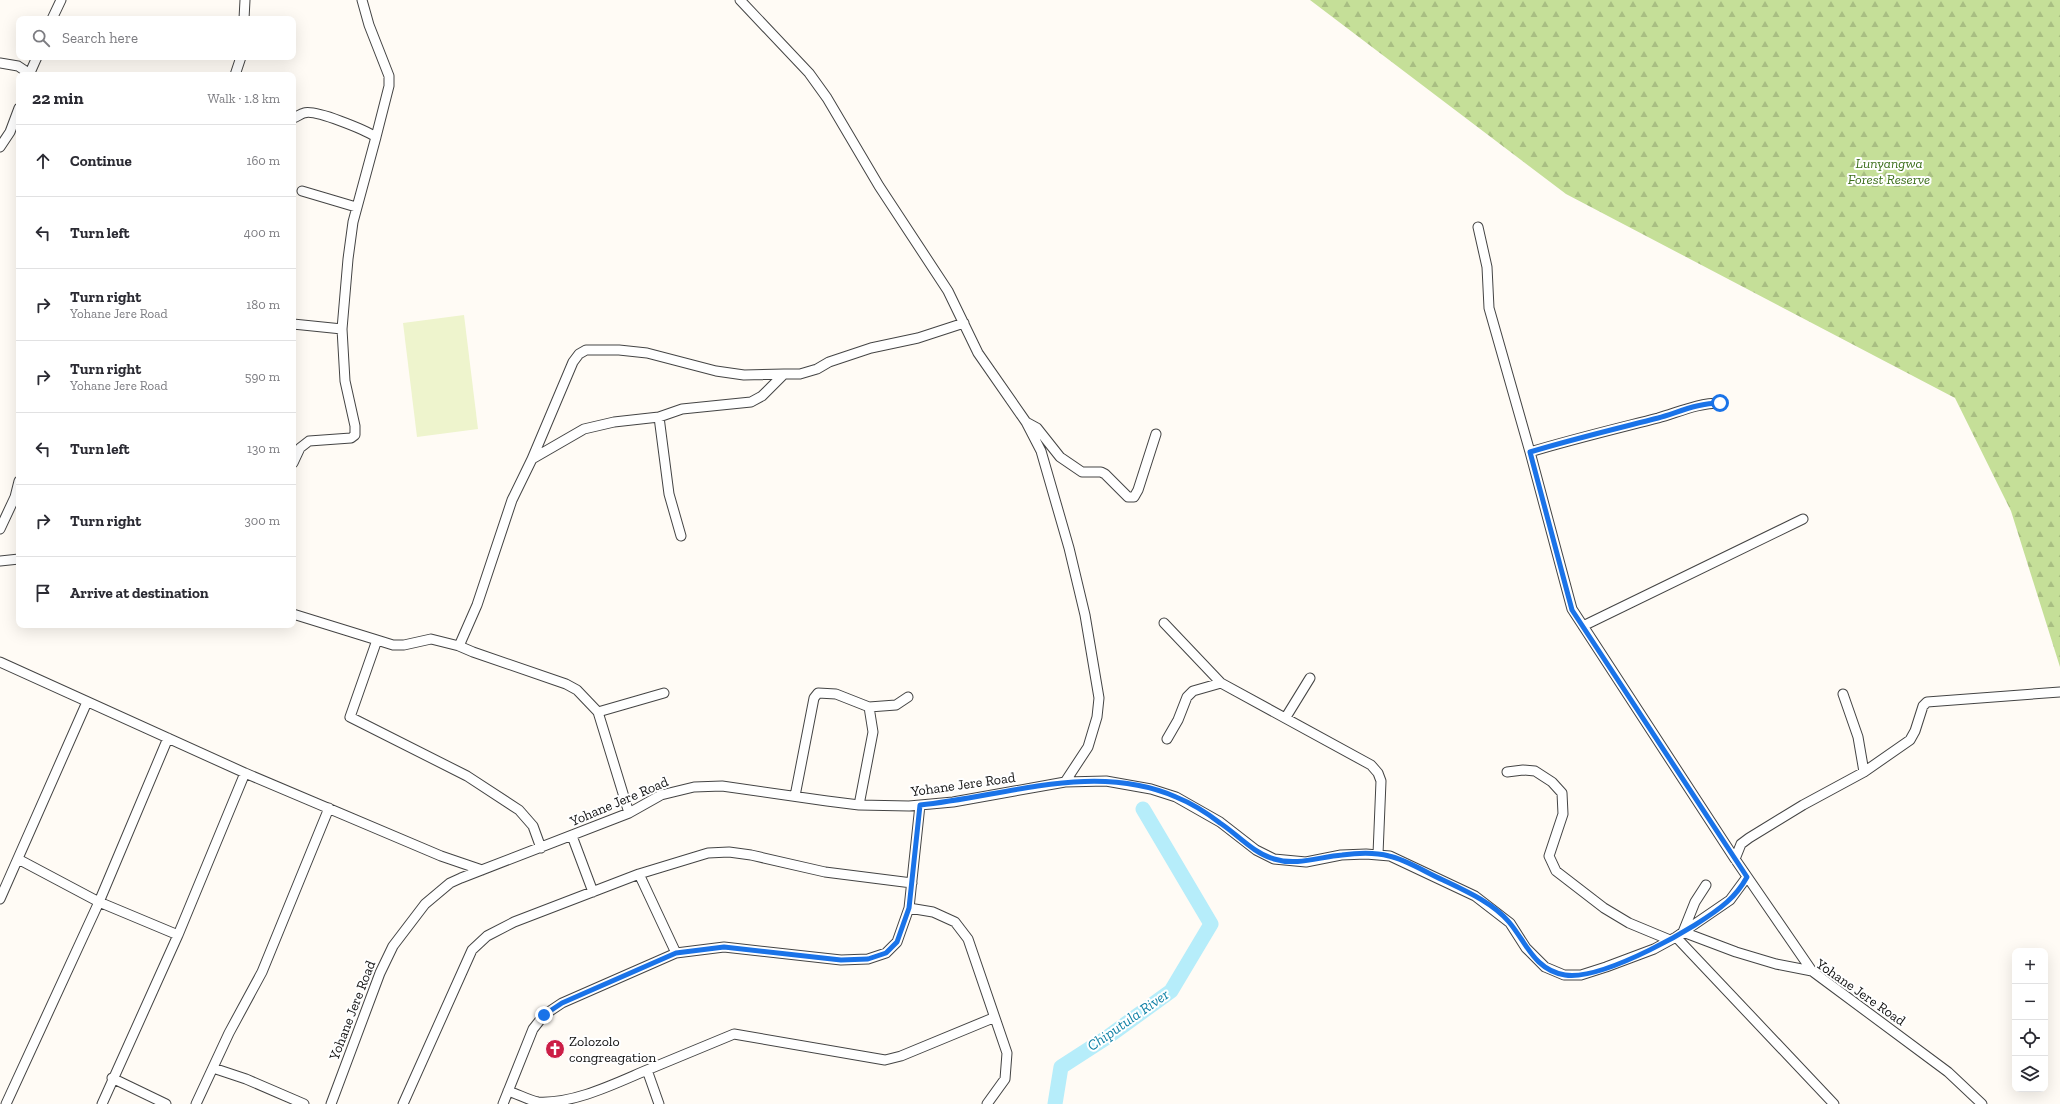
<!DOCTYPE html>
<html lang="en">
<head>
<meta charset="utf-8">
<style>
	:root { --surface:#fff; --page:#f2f2f3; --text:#2b2b33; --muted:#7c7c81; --line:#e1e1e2 }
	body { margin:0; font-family:"Zilla Slab",serif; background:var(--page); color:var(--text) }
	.controls { position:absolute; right:12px; bottom:12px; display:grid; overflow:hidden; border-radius:8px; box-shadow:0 4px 16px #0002 }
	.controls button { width:36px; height:36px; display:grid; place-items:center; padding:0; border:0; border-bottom:1px solid var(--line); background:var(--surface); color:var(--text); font:20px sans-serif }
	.stop { position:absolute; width:12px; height:12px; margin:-9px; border:3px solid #1a73e8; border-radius:50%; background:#fff }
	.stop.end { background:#1a73e8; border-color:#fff; box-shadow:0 1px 4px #0008 }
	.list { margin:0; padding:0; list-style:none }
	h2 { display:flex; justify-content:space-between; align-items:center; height:52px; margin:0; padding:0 16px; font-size:17px }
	h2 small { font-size:13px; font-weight:400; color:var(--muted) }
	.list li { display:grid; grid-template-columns:26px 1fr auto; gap:12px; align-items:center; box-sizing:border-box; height:72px; padding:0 16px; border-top:1px solid var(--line) }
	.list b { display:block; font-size:15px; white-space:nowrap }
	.list p { margin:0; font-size:13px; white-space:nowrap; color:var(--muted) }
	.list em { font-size:13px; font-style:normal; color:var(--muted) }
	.icon { flex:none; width:22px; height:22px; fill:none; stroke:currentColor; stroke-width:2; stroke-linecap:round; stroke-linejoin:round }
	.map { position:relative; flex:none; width:2060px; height:1104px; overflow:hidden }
	.search { position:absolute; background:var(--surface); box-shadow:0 4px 16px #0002; left:16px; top:16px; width:280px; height:44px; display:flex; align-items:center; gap:10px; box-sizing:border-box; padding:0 14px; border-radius:8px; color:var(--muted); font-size:15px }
	.panel { position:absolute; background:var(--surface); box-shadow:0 4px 16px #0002; left:16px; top:72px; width:280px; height:556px; border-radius:8px }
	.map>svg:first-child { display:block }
	.forest { fill:url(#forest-firs) }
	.pitch { fill:#eef4cd }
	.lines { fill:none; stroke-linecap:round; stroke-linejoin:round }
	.river { stroke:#b6edfa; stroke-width:15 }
	.street-casing { stroke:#444; stroke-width:11 }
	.street { stroke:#fff; stroke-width:9 }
	.route { stroke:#1a73e8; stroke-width:5 }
	.labels { text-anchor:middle; stroke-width:4; stroke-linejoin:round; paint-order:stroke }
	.park-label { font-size:14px; font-style:italic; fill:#3c6f1b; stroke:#fff }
	.street-label { font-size:14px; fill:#111; stroke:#fff }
	.poi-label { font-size:14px; fill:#111; stroke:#fff; text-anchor:start }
	.water-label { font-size:15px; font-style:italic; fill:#1080a5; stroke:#fff }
</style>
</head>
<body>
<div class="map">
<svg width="2060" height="1104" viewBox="0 0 2060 1104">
	<defs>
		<pattern id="forest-firs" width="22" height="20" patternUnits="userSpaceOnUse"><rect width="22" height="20" fill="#c5df98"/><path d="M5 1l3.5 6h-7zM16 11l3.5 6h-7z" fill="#a8be82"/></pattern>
	</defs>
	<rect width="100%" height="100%" fill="#fffbf5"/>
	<path class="forest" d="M1310 0H2060V667L2011 511 1955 398 1566 194Z"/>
	<path class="pitch" d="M464 315 478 429 417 437 403 323Z"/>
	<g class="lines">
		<path class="river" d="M1055 1104 1061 1067 1109 1036 1171 991 1211 924 1143 809"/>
		<g class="street-casing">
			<path id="street" d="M362 0 369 25 389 76V86L376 137
				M740 0 809 73 827 98 879 186 948 291 978 353 1026 422 1041 451 1069 548 1085 615 1099 698 1097 717 1088 747 1065 782
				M52 19 61 0
				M244 19 245 0
				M0 63 18 66 30 74
				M29 75 37 57
				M235 75 241 57
				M293 118C297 117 300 114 304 113 315 109 365 130 376 137L353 222 348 259 342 329 345 381 355 426V435L351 438 309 441 300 448 293 463
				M0 147 10 132 19 108
				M302 191 356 207
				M1478 227 1487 267 1489 308 1530 452 1572 609 1735 859 1812 971
				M293 324 342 329
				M659 417 669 494 681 536
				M1026 422 1037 428 1060 457 1082 472H1101L1105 474 1128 497H1134L1138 490 1156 434
				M1530 452C1573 439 1615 429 1658 418 1679 412 1698 403 1720 403
				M532 459 573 362 579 354 586 350H619L647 353 716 371 744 375 784 374
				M0 529 15 497 19 481
				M0 561 19 559
				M293 614 377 640
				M1164 623 1221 683 1371 765 1378 773 1381 781 1378 854
				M1583 626 1803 519
				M459 646 431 639 404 645H393L377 640 350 717 467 776 519 810 533 826 541 848
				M0 662 245 773 441 856 482 870
				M1843 694 1858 737 1864 772
				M869 707 896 705 908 697
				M598 712 664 693
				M1286 717 1310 678
				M1167 739 1178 720 1187 697 1193 691 1221 683
				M1507 772 1523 770 1535 771 1552 782 1562 793 1563 814 1549 856 1556 871 1604 908 1629 923 1670 940
				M795 796 814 698 818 693 836 694 869 707 873 732 859 805
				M629 813 598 712 577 690 566 684 473 652 459 646 477 605 512 500 532 459 584 429 614 422 659 417 682 409 751 402 762 396 784 374H800L817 369 829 362 871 348 918 338 964 323
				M572 836 593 892
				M18 859 99 902 178 935 245 773
				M1735 859 1741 844 1749 838 1803 805 1864 772 1910 740 1915 731 1923 706 1927 702 2060 692
				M639 874 676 953
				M1706 885 1695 902 1683 932 1736 952 1776 964 1812 971 1948 1072 1982 1104
				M0 899 87 702
				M909 908 933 912 955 922 968 939 1007 1053 1005 1079 987 1104
				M1676 937 1834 1104
				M213 1068 246 1079 304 1104
				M647 1070 734 1034 885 1060 901 1056 993 1018
				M112 1078 166 1104
				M508 1091C518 1094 528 1100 538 1102 574 1104 614 1084 647 1070L659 1104
				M6 1104 99 902 168 738
				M102 1104 178 935
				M196 1104 229 1033 262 972 329 808
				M331 1104 380 973 393 946 425 904 450 883 461 878 629 813 661 795 694 787 722 786 827 801 859 805 909 806 953 802 1065 782 1106 781 1151 789 1176 797 1220 822 1256 850 1274 859 1306 862 1341 855 1366 854 1390 856 1475 896 1510 923 1526 948 1545 967 1564 975H1581L1606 967 1654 949 1676 937 1730 900 1747 877
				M403 1104 472 950 487 936 514 922 639 874 708 853 729 852 751 855 825 872 912 883
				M503 1104 533 1029 544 1015 562 1003 676 953 724 947 841 960 868 959 886 953 897 942 909 908 920 805"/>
		</g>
		<use href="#street" class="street"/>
	</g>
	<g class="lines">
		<path class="route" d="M544 1015 562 1003 676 953 724 947 841 960 868 959 886 953 897 942 909 908 920 805C1004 797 1094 761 1176 797 1191 803 1207 813 1220 823 1237 834 1253 853 1274 859 1297 866 1319 857 1342 855 1357 853 1374 852 1389 856 1405 859 1427 873 1443 880 1466 891 1493 903 1509 922 1526 942 1534 970 1565 975 1602 981 1699 927 1727 902 1735 895 1742 886 1747 877L1572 610 1530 452C1573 439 1615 429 1658 418 1679 412 1698 403 1720 403"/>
	</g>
	<defs>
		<g id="church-disc" transform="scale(1)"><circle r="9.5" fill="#cc1e46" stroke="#fff"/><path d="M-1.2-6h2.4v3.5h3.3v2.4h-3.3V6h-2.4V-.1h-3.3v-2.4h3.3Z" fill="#fff"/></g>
	</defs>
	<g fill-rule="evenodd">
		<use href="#church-disc" x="555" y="1049"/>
	</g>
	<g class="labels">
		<g class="park-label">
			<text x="1889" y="168">Lunyangwa<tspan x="1889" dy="16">Forest Reserve</tspan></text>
		</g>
		<g class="street-label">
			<text transform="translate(963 784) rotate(-8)" y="5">Yohane Jere Road</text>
			<text transform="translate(619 801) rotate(-23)" y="5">Yohane Jere Road</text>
			<text transform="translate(1861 992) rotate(35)" y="5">Yohane Jere Road</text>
			<text transform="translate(352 1010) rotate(-69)" y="5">Yohane Jere Road</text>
		</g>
		<g class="poi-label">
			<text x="569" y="1046">Zolozolo<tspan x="569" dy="16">congreagation</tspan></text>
		</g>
		<g class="water-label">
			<text transform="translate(1128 1020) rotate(-35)" y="5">Chiputula River</text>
		</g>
	</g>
</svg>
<div class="controls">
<button>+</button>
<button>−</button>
<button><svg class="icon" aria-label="locate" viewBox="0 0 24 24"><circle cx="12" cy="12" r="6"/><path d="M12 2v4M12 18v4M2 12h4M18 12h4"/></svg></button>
<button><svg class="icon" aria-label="layers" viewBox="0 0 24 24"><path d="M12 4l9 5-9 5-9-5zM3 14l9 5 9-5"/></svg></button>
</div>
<div class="stop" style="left:1720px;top:403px"></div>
<div class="stop end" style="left:544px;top:1015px"></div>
<div class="search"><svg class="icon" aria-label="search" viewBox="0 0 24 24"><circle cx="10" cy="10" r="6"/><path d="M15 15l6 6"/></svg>Search here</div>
<section class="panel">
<h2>22 min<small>Walk · 1.8 km</small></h2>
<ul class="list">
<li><svg class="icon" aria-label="ahead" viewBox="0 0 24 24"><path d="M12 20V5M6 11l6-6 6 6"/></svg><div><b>Continue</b></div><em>160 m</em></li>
<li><svg class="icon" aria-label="left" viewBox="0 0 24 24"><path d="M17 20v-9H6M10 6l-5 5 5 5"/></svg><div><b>Turn left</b></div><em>400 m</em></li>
<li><svg class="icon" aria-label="right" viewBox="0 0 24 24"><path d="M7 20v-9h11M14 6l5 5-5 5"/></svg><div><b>Turn right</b><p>Yohane Jere Road</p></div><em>180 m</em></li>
<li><svg class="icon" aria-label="right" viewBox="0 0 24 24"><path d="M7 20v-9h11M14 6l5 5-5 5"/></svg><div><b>Turn right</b><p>Yohane Jere Road</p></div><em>590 m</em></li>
<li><svg class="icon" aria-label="left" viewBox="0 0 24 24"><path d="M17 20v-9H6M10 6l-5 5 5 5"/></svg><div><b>Turn left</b></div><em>130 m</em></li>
<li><svg class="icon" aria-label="right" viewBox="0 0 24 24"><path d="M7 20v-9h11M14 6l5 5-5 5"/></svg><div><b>Turn right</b></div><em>300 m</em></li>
<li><svg class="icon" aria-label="arrive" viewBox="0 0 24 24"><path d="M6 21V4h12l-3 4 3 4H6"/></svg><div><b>Arrive at destination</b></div></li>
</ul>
</section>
</div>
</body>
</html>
